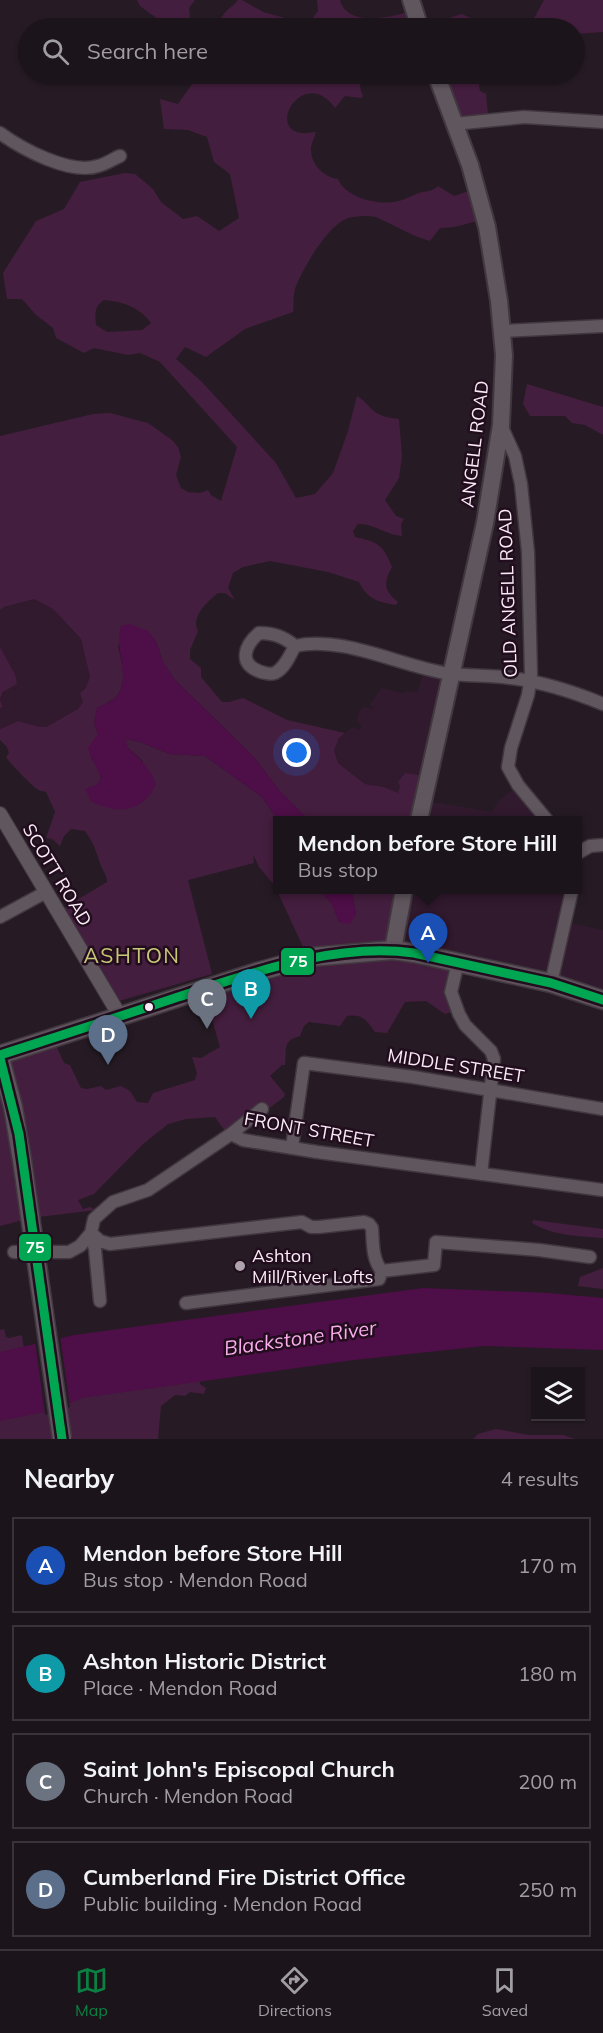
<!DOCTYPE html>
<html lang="en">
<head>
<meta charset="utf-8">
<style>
	:root { --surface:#1c141b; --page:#251d24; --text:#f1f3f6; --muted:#a09ea3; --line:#3a333a; --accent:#0b8043 }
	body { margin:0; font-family:Mulish,sans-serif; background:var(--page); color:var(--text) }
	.controls { position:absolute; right:18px; bottom:18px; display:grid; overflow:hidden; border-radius:0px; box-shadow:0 2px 4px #0004 }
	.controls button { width:54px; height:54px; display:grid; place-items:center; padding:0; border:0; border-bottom:2px solid var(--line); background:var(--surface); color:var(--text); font:30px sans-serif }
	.you { position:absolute; left:297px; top:753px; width:21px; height:21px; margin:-15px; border:4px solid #fff; border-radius:50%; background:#1a73e8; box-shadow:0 0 0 9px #1a73e833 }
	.badge { display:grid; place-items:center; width:39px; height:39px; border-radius:50%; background:var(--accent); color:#fff; font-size:20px; font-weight:700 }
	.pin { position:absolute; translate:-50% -50px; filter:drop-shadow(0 2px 3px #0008) }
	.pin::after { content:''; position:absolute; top:32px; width:21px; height:18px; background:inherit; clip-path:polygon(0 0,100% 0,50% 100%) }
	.popup { position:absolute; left:273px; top:816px; width:309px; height:78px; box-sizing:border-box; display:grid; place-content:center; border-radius:0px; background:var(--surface); filter:drop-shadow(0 2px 4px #0005); font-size:20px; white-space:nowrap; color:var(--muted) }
	.popup b { font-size:22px; color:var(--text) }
	.popup::after { content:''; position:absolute; left:50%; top:100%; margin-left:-12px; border:12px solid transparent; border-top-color:var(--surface) }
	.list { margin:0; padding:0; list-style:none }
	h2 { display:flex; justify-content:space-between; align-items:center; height:78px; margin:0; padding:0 24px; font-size:26px }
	h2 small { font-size:20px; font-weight:400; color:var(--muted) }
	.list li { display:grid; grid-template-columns:39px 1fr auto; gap:18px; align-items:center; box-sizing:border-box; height:96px; margin:0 12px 12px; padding:0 12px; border:2px solid var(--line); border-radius:0px }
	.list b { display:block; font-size:22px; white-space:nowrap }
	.list p { margin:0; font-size:20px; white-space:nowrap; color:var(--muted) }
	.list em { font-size:20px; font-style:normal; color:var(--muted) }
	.icon { flex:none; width:33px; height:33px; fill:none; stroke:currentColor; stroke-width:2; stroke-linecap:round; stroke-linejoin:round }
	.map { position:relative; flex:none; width:603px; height:1439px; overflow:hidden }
	.search { position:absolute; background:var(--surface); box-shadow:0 2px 4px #0004; left:18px; right:18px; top:18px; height:66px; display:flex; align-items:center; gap:15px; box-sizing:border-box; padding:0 21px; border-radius:33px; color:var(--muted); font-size:22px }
	.sheet { height:510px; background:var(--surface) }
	nav { display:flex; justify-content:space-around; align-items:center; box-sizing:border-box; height:84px; border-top:2px solid var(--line); background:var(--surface); font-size:16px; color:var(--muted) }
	nav a { display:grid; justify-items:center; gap:3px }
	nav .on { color:var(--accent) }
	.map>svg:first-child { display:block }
	.built { fill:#31192e }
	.green { fill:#441e3e; fill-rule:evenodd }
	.water { fill:#4e0e47 }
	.pier { fill:#261b24 }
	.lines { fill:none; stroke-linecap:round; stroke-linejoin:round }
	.minor-casing { stroke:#41373f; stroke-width:15 }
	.tertiary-casing { stroke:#41373f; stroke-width:16 }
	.secondary-casing { stroke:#41373f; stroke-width:20 }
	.primary-casing { stroke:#41373f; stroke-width:21 }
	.minor { stroke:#60565e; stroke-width:12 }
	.tertiary { stroke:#60565e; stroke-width:14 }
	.secondary { stroke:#60565e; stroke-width:16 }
	.primary { stroke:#5f525d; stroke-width:18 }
	.primary-bridge-casing { stroke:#41373f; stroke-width:21; stroke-linecap:butt }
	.primary-bridge { stroke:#5f525d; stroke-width:18 }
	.bus-1-casing { stroke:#210d1d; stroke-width:14 }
	.bus-1 { stroke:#00a651; stroke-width:9 }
	.bus-dot { fill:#faebf7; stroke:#210d1d; stroke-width:2 }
	.poi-dot { fill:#b0a2ad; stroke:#210d1d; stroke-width:2 }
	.labels { text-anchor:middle; stroke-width:5; stroke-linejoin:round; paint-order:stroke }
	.street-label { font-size:18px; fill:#faebf7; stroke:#210d1d }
	.poi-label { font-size:18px; fill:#faebf7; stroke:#210d1d; text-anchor:start }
	.water-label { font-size:20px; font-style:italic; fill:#faaceb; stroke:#210d1d }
	.quarter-label { font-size:21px; letter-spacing:1.5px; fill:#cac678; stroke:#210d1d }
	.line-badge { stroke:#210d1d; stroke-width:2 }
	.badge-label { font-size:16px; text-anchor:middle; font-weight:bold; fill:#fff }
</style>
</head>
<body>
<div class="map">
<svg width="603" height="1439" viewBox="0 0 603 1439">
	<rect width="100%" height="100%" fill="#261b24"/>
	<path class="built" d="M34 599 53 609 81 639 90 677 85 689 83 702 79 709 46 727H40L18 721 0 729V708L3 706 0 699 15 674 0 647V610L4 607Z
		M425 669 453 676 433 772 400 787 398 794 384 787 365 784 338 763 334 750 339 738 352 727 360 730 361 725 357 721 359 712 364 707 374 709 370 705 381 688 402 693 409 691 417 692Z
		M517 786 546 820H423L428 801 491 812 499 801Z
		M408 890H571L566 922 603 930V1000L391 948Z"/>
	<path class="green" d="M137 0H195L189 8 190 19C208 31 211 32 224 14 228 8 234 6 238 0H242L263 12 293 20 299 24H308L318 11 317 0H340C347 29 396 16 415 10L422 26 462 14 471 18 498 19 517 26 525 27 531 24 544 0H603V32L575 34 574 28H170L140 6Z
		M197 74H366C360 82 358 86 363 96L361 98 345 96 335 108C305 65 265 129 302 133 306 134 312 132 316 132 315 136 312 142 311 147 310 163 322 177 338 179 345 197 376 205 394 202 402 201 409 197 416 194 424 191 432 192 438 186L454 196 478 188 486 218C470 223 456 228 440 228L430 241 415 236 376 217C368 215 356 216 348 218 328 225 302 269 295 289 293 296 294 305 293 312L245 329 206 357 185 347 176 359 202 382 276 463 296 498 315 494 333 473 348 431 357 396C367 402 368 407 375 412 382 417 391 418 399 419L402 456 399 478 385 500 396 516 404 519 401 524 402 536C386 535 373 523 358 524L353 531 355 537C379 542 383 545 392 567 383 583 384 591 398 602L396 605C378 602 367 599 359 582L328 572 270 561 243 567 233 573 228 588 235 600 225 593H218C208 601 190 617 198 631L190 650V659L201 668V677L222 702H229L243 698 287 720 345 733 339 738 334 750 338 763 365 784 384 787 398 793 400 787 398 782 405 773 431 777 423 820H309L278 789 253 756 175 680 163 662 156 641 118 645C121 662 129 684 115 698 110 702 102 705 97 708L94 723 98 734 91 758 98 767 101 779 97 785 86 789 92 802 143 761 127 747 125 739 140 742 170 754 205 756 262 797 278 820V890H320L332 904 339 922 356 915 352 890H408L391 948 463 965 457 992 459 1010 445 1014 426 1001 405 1002 387 1033 375 1032C367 1020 362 1014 347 1016L340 1026 309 1022 304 1026 300 1036C282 1041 287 1048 285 1065H282L270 1076 285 1094 284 1097 230 1138 215 1117 186 1119 168 1124 142 1145 94 1194 78 1200 83 1209 90 1207 96 1210 31 1218 0 1226V1090L8 1053 54 1041 64 1063 70 1065 81 1088 87 1089 101 1086 106 1090 121 1086 130 1091 137 1102 148 1103 153 1093 195 1080 197 1073 192 1057 201 1058 220 1047 204 992 309 960 275 886 259 867 253 854 254 863 188 880 212 974 119 1001 62 909 107 882C107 875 102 870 100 863 95 848 94 844 85 831L71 829 64 836 60 846 52 839 46 838 55 812 46 792C43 791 40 791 37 789 33 787 8 761 6 757L9 753 7 747 0 740V729L18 721 40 727H46L78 709 83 702 80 693 85 689 90 677 81 639 53 609 34 599 4 607 0 610V436L93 414 110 413 148 423 172 440 178 447 181 457 176 475 181 488 188 492 200 493 208 490 211 495 221 501 237 447 160 362 140 353 128 355 94 348 84 353 56 338 53 328 36 315 22 299H7L3 273 36 221 64 209 80 182 125 173 135 174 153 189 161 202 183 219 197 216 219 231 239 218 230 174 214 162 207 137 188 130 164 129 160 99 178 104 197 77ZM104 300C122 301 141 308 151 323L142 330 107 332 96 325C95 315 94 306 104 300Z
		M439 74H490L488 80 482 81 479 85 480 91 486 94 489 125 461 132Z
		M527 384 603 407V435L585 425 572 423 565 416H530L523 404Z
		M0 647 15 674 17 684 3 692 0 699 3 707 0 708Z
		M533 1220 603 1229V1238C579 1236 553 1236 532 1223Z
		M603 1268V1289L578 1286 580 1277Z
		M4 1329 6 1337 9 1338 22 1335 24 1349 0 1359V1330Z
		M199 1378 200 1384 206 1388 204 1394 190 1392 185 1396 175 1395 161 1406 158 1439H0V1417L52 1402Z
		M496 1429 529 1435H563L575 1439H473L478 1434Z"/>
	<path class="water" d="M130 624 148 631 156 641 163 662 175 680 253 756 278 789 309 820H278L262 797 205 756 170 754 140 742 126 739 127 747C141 759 149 767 156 784 143 813 118 814 92 802L85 789 97 785 101 779C98 767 91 760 88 748L98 734 94 723 97 708C102 705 109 703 114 699 134 681 113 650 121 626Z
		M320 890H352L356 915 350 924 339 922 332 904Z
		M423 1288 549 1293 603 1298V1350L484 1346 354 1360 82 1398 55 1410 0 1421V1352L74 1335Z"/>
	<path class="pier" d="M60 1335 70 1407 45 1415 35 1341Z"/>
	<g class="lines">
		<g class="minor-casing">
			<path id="minor" d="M454 124 524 117 603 122
				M0 133C22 149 70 175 98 166 106 164 113 159 120 156
				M502 331 603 326
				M501 425 515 456 521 484 528 552 531 675 528 695 511 748 508 767 518 785 547 820
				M259 633C274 633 284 637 295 646 290 655 285 668 275 673 271 675 266 673 261 672 238 664 244 646 259 633Z
				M295 646C344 635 401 667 451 674 471 676 491 675 511 678 542 682 574 692 603 704
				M578 853 590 846 603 845
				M0 917 46 892
				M458 962 451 992 459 1014 465 1025 491 1051 494 1059 481 1174
				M551 983 572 890
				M231 1134 262 1109
				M292 1147 304 1063 413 1077 603 1109
				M91 1233 100 1241 110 1244 302 1222 311 1227H319L364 1222 369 1224 372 1228C373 1242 372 1260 382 1271L434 1265 436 1242 539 1250 590 1257
				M91 1235 95 1249 100 1301
				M14 1252H69L80 1246 91 1233 94 1219 113 1202 148 1190 231 1134 243 1140 317 1152 603 1190
				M186 1303 379 1279 382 1271"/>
		</g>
		<g class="tertiary-casing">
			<path id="tertiary" d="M0 814 120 1016"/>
		</g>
		<g class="secondary-casing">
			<path id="secondary" d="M411 0 420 28
				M419 820 485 523 501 425 504 355 499 301 487 227 470 165 436 74
				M393 950 404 890"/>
		</g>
		<g class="primary-casing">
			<path id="primary" d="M0 1055 257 972 311 957 393 950 414 953 551 983 603 1000
				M0 1058 13 1107 22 1160"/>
		</g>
		<use href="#minor" class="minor"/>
		<use href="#tertiary" class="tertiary"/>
		<use href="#secondary" class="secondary"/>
		<use href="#primary" class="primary"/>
		<g class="primary-bridge-casing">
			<path id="primary-bridge" d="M22 1160 62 1439"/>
		</g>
		<use href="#primary-bridge" class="primary-bridge"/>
		<g class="bus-1-casing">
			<path id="bus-1" d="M0 1055C59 1036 119 1017 178 997 252 973 335 942 414 953L551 983 603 1000
				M0 1058 19 1134 62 1439"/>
		</g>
		<use href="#bus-1" class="bus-1"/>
	</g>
	<circle class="bus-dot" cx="149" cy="1007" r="5"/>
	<circle class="poi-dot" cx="240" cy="1266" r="6"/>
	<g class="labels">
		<g class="street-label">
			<text transform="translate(475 444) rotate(-83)" y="6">ANGELL ROAD</text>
			<text transform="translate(508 593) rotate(-92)" y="6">OLD ANGELL ROAD</text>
			<text transform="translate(57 875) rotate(59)" y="6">SCOTT ROAD</text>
			<text transform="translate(456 1066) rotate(9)" y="6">MIDDLE STREET</text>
			<text transform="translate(309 1130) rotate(10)" y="6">FRONT STREET</text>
		</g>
		<g class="poi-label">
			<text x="252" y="1262">Ashton<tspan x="252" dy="21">Mill/River Lofts</tspan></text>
		</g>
		<g class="water-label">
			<text transform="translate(300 1338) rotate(-8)" y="7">Blackstone River</text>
		</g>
		<g class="quarter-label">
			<text x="132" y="963">ASHTON</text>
		</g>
	</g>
	<g class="line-badge">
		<rect x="280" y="947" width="35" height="29" rx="6" fill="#00a651"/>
		<rect x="18" y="1233" width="34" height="29" rx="6" fill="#00a651"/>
	</g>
	<g class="badge-label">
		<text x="298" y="967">75</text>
		<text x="35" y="1253">75</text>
	</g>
</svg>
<div class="controls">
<button><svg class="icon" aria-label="layers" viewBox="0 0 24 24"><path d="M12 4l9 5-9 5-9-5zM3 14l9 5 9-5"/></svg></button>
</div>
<div class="you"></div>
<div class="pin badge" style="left:428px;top:963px;background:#1a4fb4">A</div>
<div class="popup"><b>Mendon before Store Hill</b>Bus stop</div>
<div class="pin badge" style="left:251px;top:1019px;background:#0f9aa8">B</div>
<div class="pin badge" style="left:207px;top:1029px;background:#6b7280">C</div>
<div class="pin badge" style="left:108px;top:1065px;background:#5c6f8a">D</div>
<div class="search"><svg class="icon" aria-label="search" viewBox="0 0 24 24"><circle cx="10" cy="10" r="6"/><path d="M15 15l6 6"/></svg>Search here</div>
</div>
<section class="sheet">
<h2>Nearby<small>4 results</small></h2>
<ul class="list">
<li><span class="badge" style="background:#1a4fb4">A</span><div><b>Mendon before Store Hill</b><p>Bus stop · Mendon Road</p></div><em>170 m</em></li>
<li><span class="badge" style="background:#0f9aa8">B</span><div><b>Ashton Historic District</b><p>Place · Mendon Road</p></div><em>180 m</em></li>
<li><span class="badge" style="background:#6b7280">C</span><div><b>Saint John's Episcopal Church</b><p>Church · Mendon Road</p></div><em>200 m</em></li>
<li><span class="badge" style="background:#5c6f8a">D</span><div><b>Cumberland Fire District Office</b><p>Public building · Mendon Road</p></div><em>250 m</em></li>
</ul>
</section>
<nav>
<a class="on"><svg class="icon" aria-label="map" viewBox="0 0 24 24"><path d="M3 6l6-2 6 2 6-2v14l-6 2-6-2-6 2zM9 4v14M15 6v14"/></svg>Map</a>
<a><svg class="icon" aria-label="directions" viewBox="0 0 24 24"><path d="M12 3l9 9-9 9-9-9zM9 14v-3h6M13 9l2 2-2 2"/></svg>Directions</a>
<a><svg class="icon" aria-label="saved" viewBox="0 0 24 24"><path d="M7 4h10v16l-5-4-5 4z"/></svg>Saved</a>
</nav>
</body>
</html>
